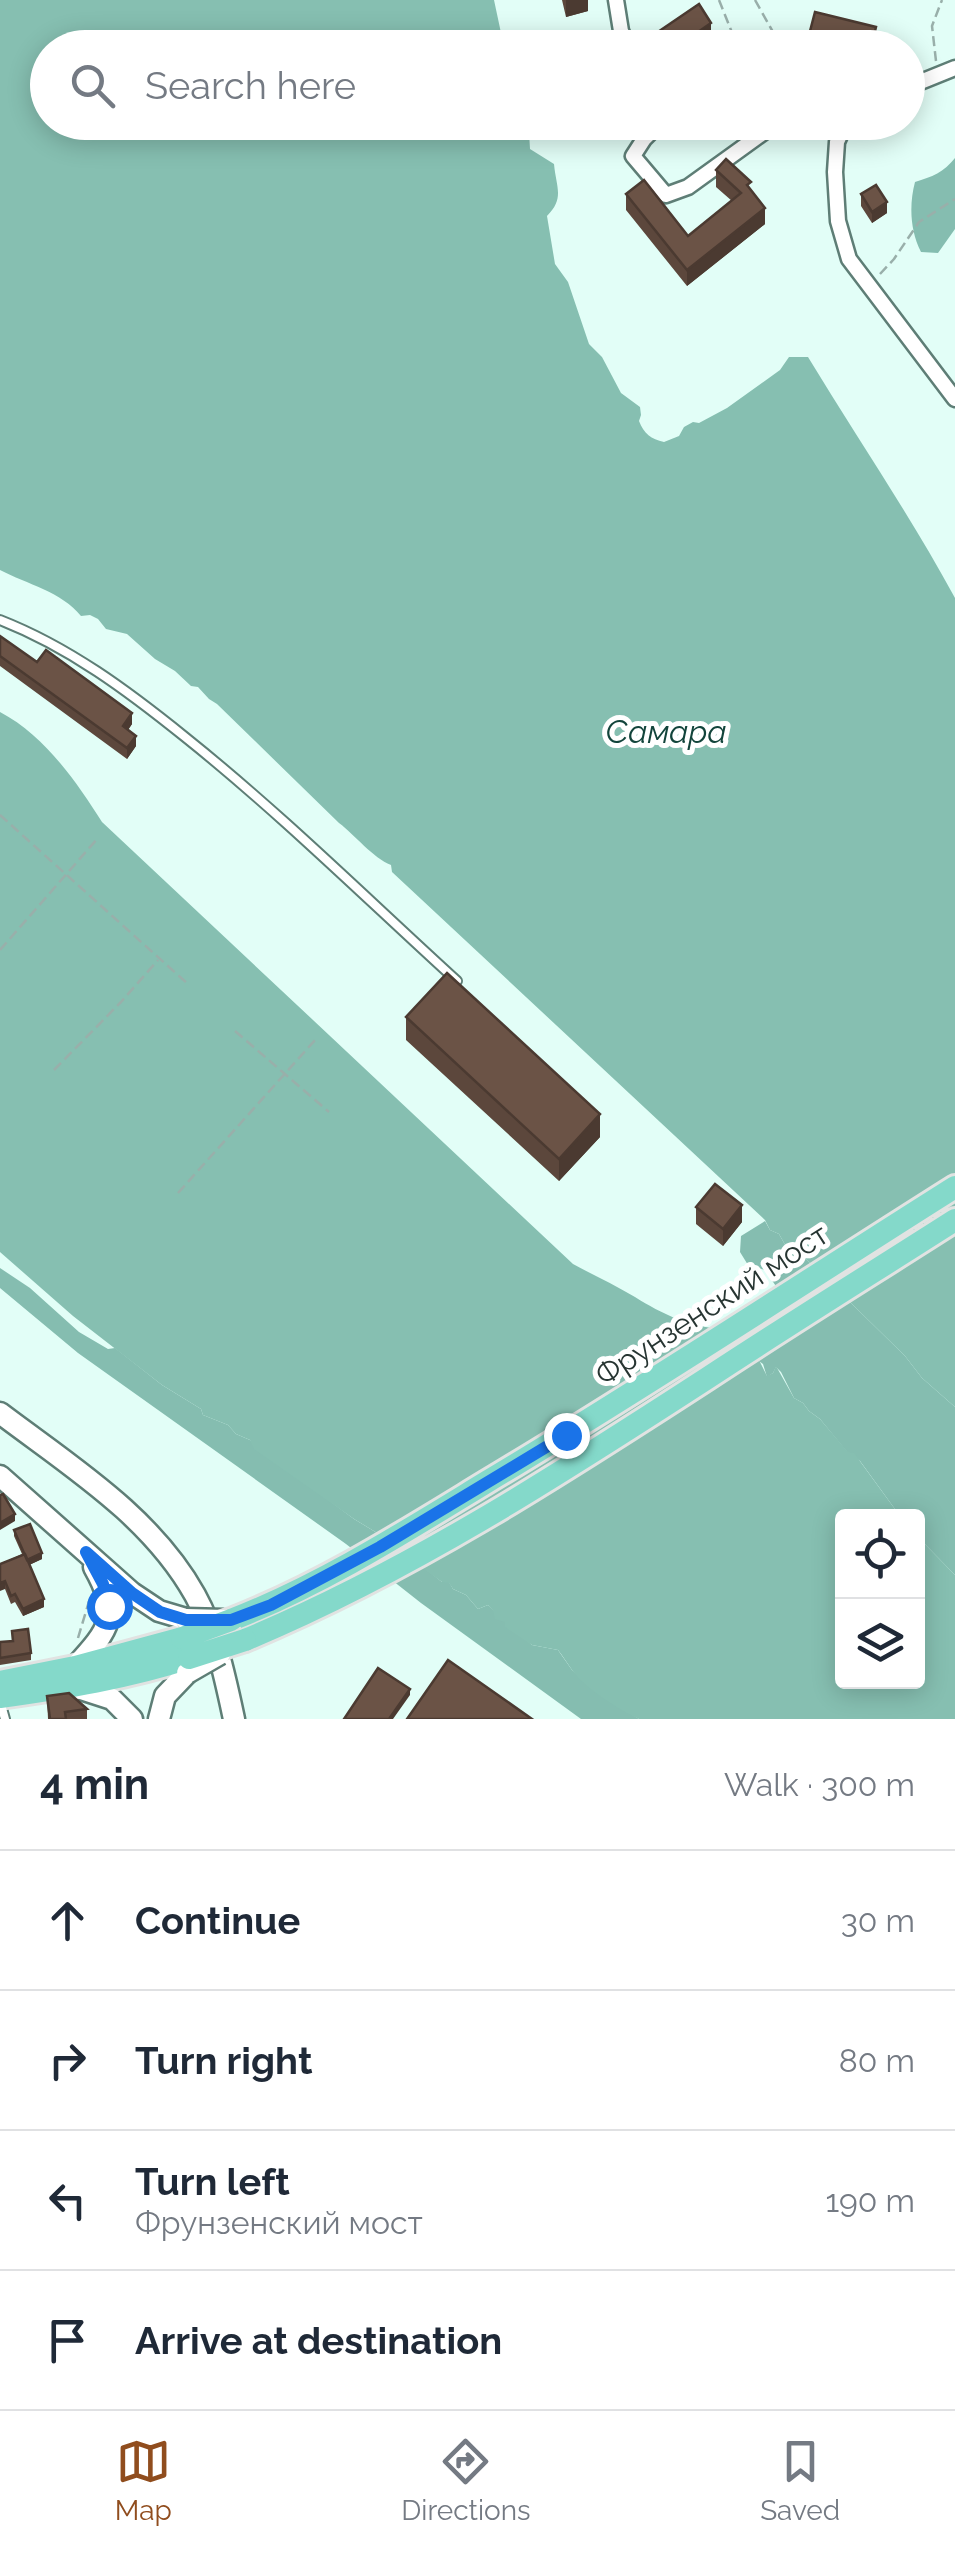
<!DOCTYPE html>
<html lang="en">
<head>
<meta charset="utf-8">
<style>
	:root { --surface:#fff; --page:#f6f6f7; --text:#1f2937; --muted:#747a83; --line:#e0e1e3; --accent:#904d1e }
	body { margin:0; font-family:Raleway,sans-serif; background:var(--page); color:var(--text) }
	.controls { position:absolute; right:30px; bottom:30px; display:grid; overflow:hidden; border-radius:10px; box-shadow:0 5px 25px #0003 }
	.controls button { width:90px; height:90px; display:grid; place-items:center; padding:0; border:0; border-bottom:2px solid var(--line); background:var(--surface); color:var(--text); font:50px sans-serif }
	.stop { position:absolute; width:30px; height:30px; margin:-22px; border:8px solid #1a73e8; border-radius:50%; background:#fff }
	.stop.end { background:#1a73e8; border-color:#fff; box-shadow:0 2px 10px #0008 }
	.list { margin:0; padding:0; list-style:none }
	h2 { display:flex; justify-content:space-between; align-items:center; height:130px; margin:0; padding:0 40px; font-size:42px }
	h2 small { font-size:32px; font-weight:400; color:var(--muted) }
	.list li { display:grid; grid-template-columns:65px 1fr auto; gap:30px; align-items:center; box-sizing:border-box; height:140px; padding:0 40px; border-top:2px solid var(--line) }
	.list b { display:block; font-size:38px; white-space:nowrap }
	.list p { margin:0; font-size:32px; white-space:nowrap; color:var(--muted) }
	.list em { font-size:32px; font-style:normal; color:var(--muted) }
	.icon { flex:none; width:55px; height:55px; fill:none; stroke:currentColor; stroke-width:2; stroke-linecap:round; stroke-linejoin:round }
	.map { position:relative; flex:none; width:955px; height:1719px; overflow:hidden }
	.search { position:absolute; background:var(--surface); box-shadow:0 5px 25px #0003; left:30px; right:30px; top:30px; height:110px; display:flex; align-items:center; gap:25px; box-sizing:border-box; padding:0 35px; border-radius:55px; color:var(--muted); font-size:38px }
	.sheet { height:690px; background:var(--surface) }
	nav { display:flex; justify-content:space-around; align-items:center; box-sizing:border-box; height:140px; border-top:2px solid var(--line); background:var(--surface); font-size:28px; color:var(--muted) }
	nav a { display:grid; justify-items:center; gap:5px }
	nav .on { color:var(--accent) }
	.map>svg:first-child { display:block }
	.forest { fill:#85bdb0 }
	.water { fill:#86bfb1 }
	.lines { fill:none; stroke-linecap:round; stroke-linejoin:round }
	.lane-casing { stroke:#5e7e76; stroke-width:12 }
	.street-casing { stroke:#5e7e76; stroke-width:19 }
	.secondary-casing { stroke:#5e7e76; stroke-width:25 }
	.primary-casing { stroke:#e1e3e2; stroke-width:28 }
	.path { stroke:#99afaa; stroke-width:2.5; stroke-dasharray:10 5; stroke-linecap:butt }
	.lane { stroke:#fff; stroke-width:8 }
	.street { stroke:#fff; stroke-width:14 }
	.secondary { stroke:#fff; stroke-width:20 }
	.primary { stroke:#84d9ca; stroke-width:22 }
	.secondary-bridge-casing { stroke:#5e7e76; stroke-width:25; stroke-linecap:butt }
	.primary-bridge-casing { stroke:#e1e3e2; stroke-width:28; stroke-linecap:butt }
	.secondary-bridge { stroke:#fff; stroke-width:20 }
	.primary-bridge { stroke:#84d9ca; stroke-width:22 }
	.wall { fill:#5c473c }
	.shaded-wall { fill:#4b3a31 }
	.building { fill:#6b5346; stroke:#4b3a31; stroke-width:2.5 }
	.route { stroke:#1a73e8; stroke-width:12 }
	.labels { text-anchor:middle; stroke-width:10; stroke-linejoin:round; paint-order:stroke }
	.street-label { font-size:30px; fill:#273532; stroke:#fff }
	.water-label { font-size:32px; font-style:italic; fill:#12443b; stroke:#fff }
</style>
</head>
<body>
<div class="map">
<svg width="955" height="1719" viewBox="0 0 955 1719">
	<rect width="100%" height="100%" fill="#e2fef7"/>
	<path class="forest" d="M955 158V229L938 253 921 252C910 230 909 205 915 182 932 177 944 172 955 158Z
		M765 1221 770 1230 779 1234 788 1250 800 1253 905 1356 922 1378 955 1407V1575L918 1537V1516H900L860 1461 848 1453 820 1419 809 1411 803 1403 794 1398 781 1372 776 1367 773 1373 767 1377 763 1364 738 1346C749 1325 759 1328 756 1299L793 1319 800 1312 786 1301 765 1270 748 1265 740 1252 741 1236Z
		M0 1268 30 1288 79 1332 108 1349 115 1348 162 1385 201 1409 203 1415 228 1425 236 1434 250 1440 297 1477 354 1519 392 1542 442 1582H449L453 1589 466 1595 478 1609 488 1605 532 1645 558 1650 572 1670 597 1692 639 1719H581L421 1603 346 1544 78 1353 0 1288Z"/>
	<path class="water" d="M0 0H494L504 47 48 48V122L523 123 529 132 530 149 554 164C556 187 565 198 547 216L555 264 568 282 589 344 602 357 621 393 640 407 641 415 639 421C644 434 651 439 664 442L679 436 684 427 693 422 699 423 727 408 780 370 789 357H808C857 438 910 515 955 598V1407L922 1378 905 1356 800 1253 788 1250 779 1234 770 1230 765 1220 392 872 391 865C373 858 355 835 339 823L217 704 209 699 198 687 191 686 175 671 155 659 127 634 106 629 98 619 90 615 81 616C62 592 27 584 0 570Z
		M0 712C44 735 76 781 102 822L573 1264C593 1275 615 1285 635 1297 662 1314 690 1327 722 1329L730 1339 758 1358 767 1376 773 1373 776 1366 794 1398 803 1403 809 1411 820 1419 848 1452 854 1453 900 1516H842V1682H918V1537L955 1575V1719H639C618 1709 586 1689 572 1670 567 1663 563 1656 558 1650L532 1645 505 1627V1622L495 1619 493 1610 488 1605 478 1609 466 1595 453 1589 449 1583 442 1582 407 1557 392 1542 354 1519 254 1449 250 1440 236 1434 228 1425 203 1415 201 1409 162 1385 73 1316 0 1252Z"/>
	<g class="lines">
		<g class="lane-casing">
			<path id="lane" d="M0 620C69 647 128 691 185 737 280 813 367 899 457 981
				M0 1701 5 1719"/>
		</g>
		<g class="street-casing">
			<path id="street" d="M616 0 621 31 629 48
				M908 87 955 68
				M661 122 644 139 633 156 666 195 688 187 778 122
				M791 122 818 127 834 122
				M846 122 837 142 835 172 838 221 849 259 955 399"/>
		</g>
		<g class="secondary-casing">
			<path id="secondary" d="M0 1413C70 1466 151 1516 195 1595 216 1633 225 1677 234 1719
				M0 1476 132 1593 159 1611 186 1619
				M75 1667C110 1629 121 1615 94 1567
				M75 1687 112 1699 132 1719
				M159 1719 165 1696 187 1673"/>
		</g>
		<g class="primary-casing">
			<path id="primary" d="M231 1620C321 1585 403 1533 485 1483 644 1388 798 1286 955 1187
				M245 1640C408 1572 558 1475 706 1379 788 1325 872 1273 955 1220
				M0 1682 75 1667 182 1638
				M0 1697C65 1688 127 1678 189 1658"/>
		</g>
		<path class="path" d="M719 0 733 35 742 48
			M755 0 782 48
			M936 61 932 26 942 0
			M880 274 894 259 919 222 955 199
			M0 815 189 985
			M0 950 98 838
			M235 1031 329 1112
			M54 1070 121 1002 158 960
			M178 1193 316 1039
			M78 1638 90 1598"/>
		<use href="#lane" class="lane"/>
		<use href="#street" class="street"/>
		<use href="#secondary" class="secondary"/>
		<use href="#primary" class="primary"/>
		<g class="secondary-bridge-casing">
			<path id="secondary-bridge" d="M186 1619 224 1620
				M187 1673 220 1654"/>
		</g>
		<g class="primary-bridge-casing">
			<path id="primary-bridge" d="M182 1638 231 1620
				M189 1658 245 1640"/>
		</g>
		<use href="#secondary-bridge" class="secondary-bridge"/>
		<use href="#primary-bridge" class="primary-bridge"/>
	</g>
	<path class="wall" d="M562 0H588V11L566 17Z
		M809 35 876 44 875 48H809Z
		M716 170 751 190 765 224 687 286 626 210V194L688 236 732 201 716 187Z
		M861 194 887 213 872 223 861 206Z
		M0 636 37 662 132 724 128 730 136 746 127 759 0 666Z
		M406 1017 600 1137 559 1181 406 1040Z
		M696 1207 742 1222 723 1246 696 1224Z
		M14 1530 42 1559 29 1565 44 1607 23 1616 15 1602 11 1604 5 1589 0 1564 22 1554 14 1536Z
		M12 1631 31 1653V1660L0 1665V1642L12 1641Z
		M47 1696 87 1709V1719H48Z"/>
	<path class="shaded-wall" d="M566 0H588V11L566 17Z
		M711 23V40L700 48H675Z
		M876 27 875 48H871Z
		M887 202V213L872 223V212Z
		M765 208V224L687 286V270Z
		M132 713V724L123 737V726Z
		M136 736V746L127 759V748Z
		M600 1114V1137L559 1181V1159Z
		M742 1205V1222L723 1246V1229Z
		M15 1514V1521L0 1530V1523Z
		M42 1553V1559L27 1566V1560Z
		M5 1581V1589L0 1591V1583Z
		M44 1599V1607L23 1616V1609Z
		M410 1689V1695L393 1719H389Z"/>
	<path class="building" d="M699 4 711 23 675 48H656L649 38Z
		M815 12 876 27 871 48H860L809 35Z
		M726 159 751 182 747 185 765 208 687 270 626 194 644 180 688 236 741 193 716 170Z
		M876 185 887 202 872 212 861 194Z
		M0 636 37 662 46 650 132 713 123 726 136 736 127 748 0 656Z
		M447 973 600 1114 559 1159 406 1017Z
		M715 1184 742 1205 723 1229 696 1207Z
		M3 1494 15 1514 0 1523V1495Z
		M30 1524 42 1553 27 1560 14 1530Z
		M25 1554 44 1599 23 1609 15 1594 11 1596 5 1581 0 1583V1564Z
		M28 1629 31 1653 0 1658V1642L13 1641 12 1631Z
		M448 1660 532 1719H407Z
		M378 1668 410 1689 389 1719H344Z
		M69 1693 87 1709 65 1712 66 1719H50L47 1696Z"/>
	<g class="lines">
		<path class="route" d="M109 1606 103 1584 86 1552 132 1593 160 1612 186 1620H231L271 1605 380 1547 566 1435"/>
	</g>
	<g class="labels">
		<g class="street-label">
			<text transform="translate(712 1305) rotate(-33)" y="10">Фрунзенский мост</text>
		</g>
		<g class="water-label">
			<text x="666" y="743">Самара</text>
		</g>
	</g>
</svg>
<div class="controls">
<button><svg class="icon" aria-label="locate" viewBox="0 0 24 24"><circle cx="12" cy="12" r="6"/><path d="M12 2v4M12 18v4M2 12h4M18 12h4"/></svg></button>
<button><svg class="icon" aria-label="layers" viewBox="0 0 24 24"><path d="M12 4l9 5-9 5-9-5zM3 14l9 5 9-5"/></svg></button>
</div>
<div class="stop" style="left:109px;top:1606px"></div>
<div class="stop end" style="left:566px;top:1435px"></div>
<div class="search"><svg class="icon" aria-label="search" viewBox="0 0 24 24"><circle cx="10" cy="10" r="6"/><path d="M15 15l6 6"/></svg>Search here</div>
</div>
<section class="sheet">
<h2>4 min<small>Walk · 300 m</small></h2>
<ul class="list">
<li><svg class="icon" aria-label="ahead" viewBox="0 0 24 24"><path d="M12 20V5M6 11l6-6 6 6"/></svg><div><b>Continue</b></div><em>30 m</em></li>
<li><svg class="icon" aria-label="right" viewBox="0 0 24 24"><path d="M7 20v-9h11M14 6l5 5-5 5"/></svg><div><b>Turn right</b></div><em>80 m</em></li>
<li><svg class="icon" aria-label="left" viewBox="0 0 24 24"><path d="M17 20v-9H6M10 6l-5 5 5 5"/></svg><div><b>Turn left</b><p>Фрунзенский мост</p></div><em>190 m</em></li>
<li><svg class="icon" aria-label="arrive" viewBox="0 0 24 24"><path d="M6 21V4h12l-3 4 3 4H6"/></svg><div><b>Arrive at destination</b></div></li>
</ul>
</section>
<nav>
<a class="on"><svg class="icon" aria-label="map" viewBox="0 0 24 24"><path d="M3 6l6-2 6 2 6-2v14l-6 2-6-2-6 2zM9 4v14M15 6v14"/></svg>Map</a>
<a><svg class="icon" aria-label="directions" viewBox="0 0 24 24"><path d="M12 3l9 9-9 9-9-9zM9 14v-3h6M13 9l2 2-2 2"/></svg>Directions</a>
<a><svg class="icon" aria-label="saved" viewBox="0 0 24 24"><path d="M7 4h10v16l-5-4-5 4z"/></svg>Saved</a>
</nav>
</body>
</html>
